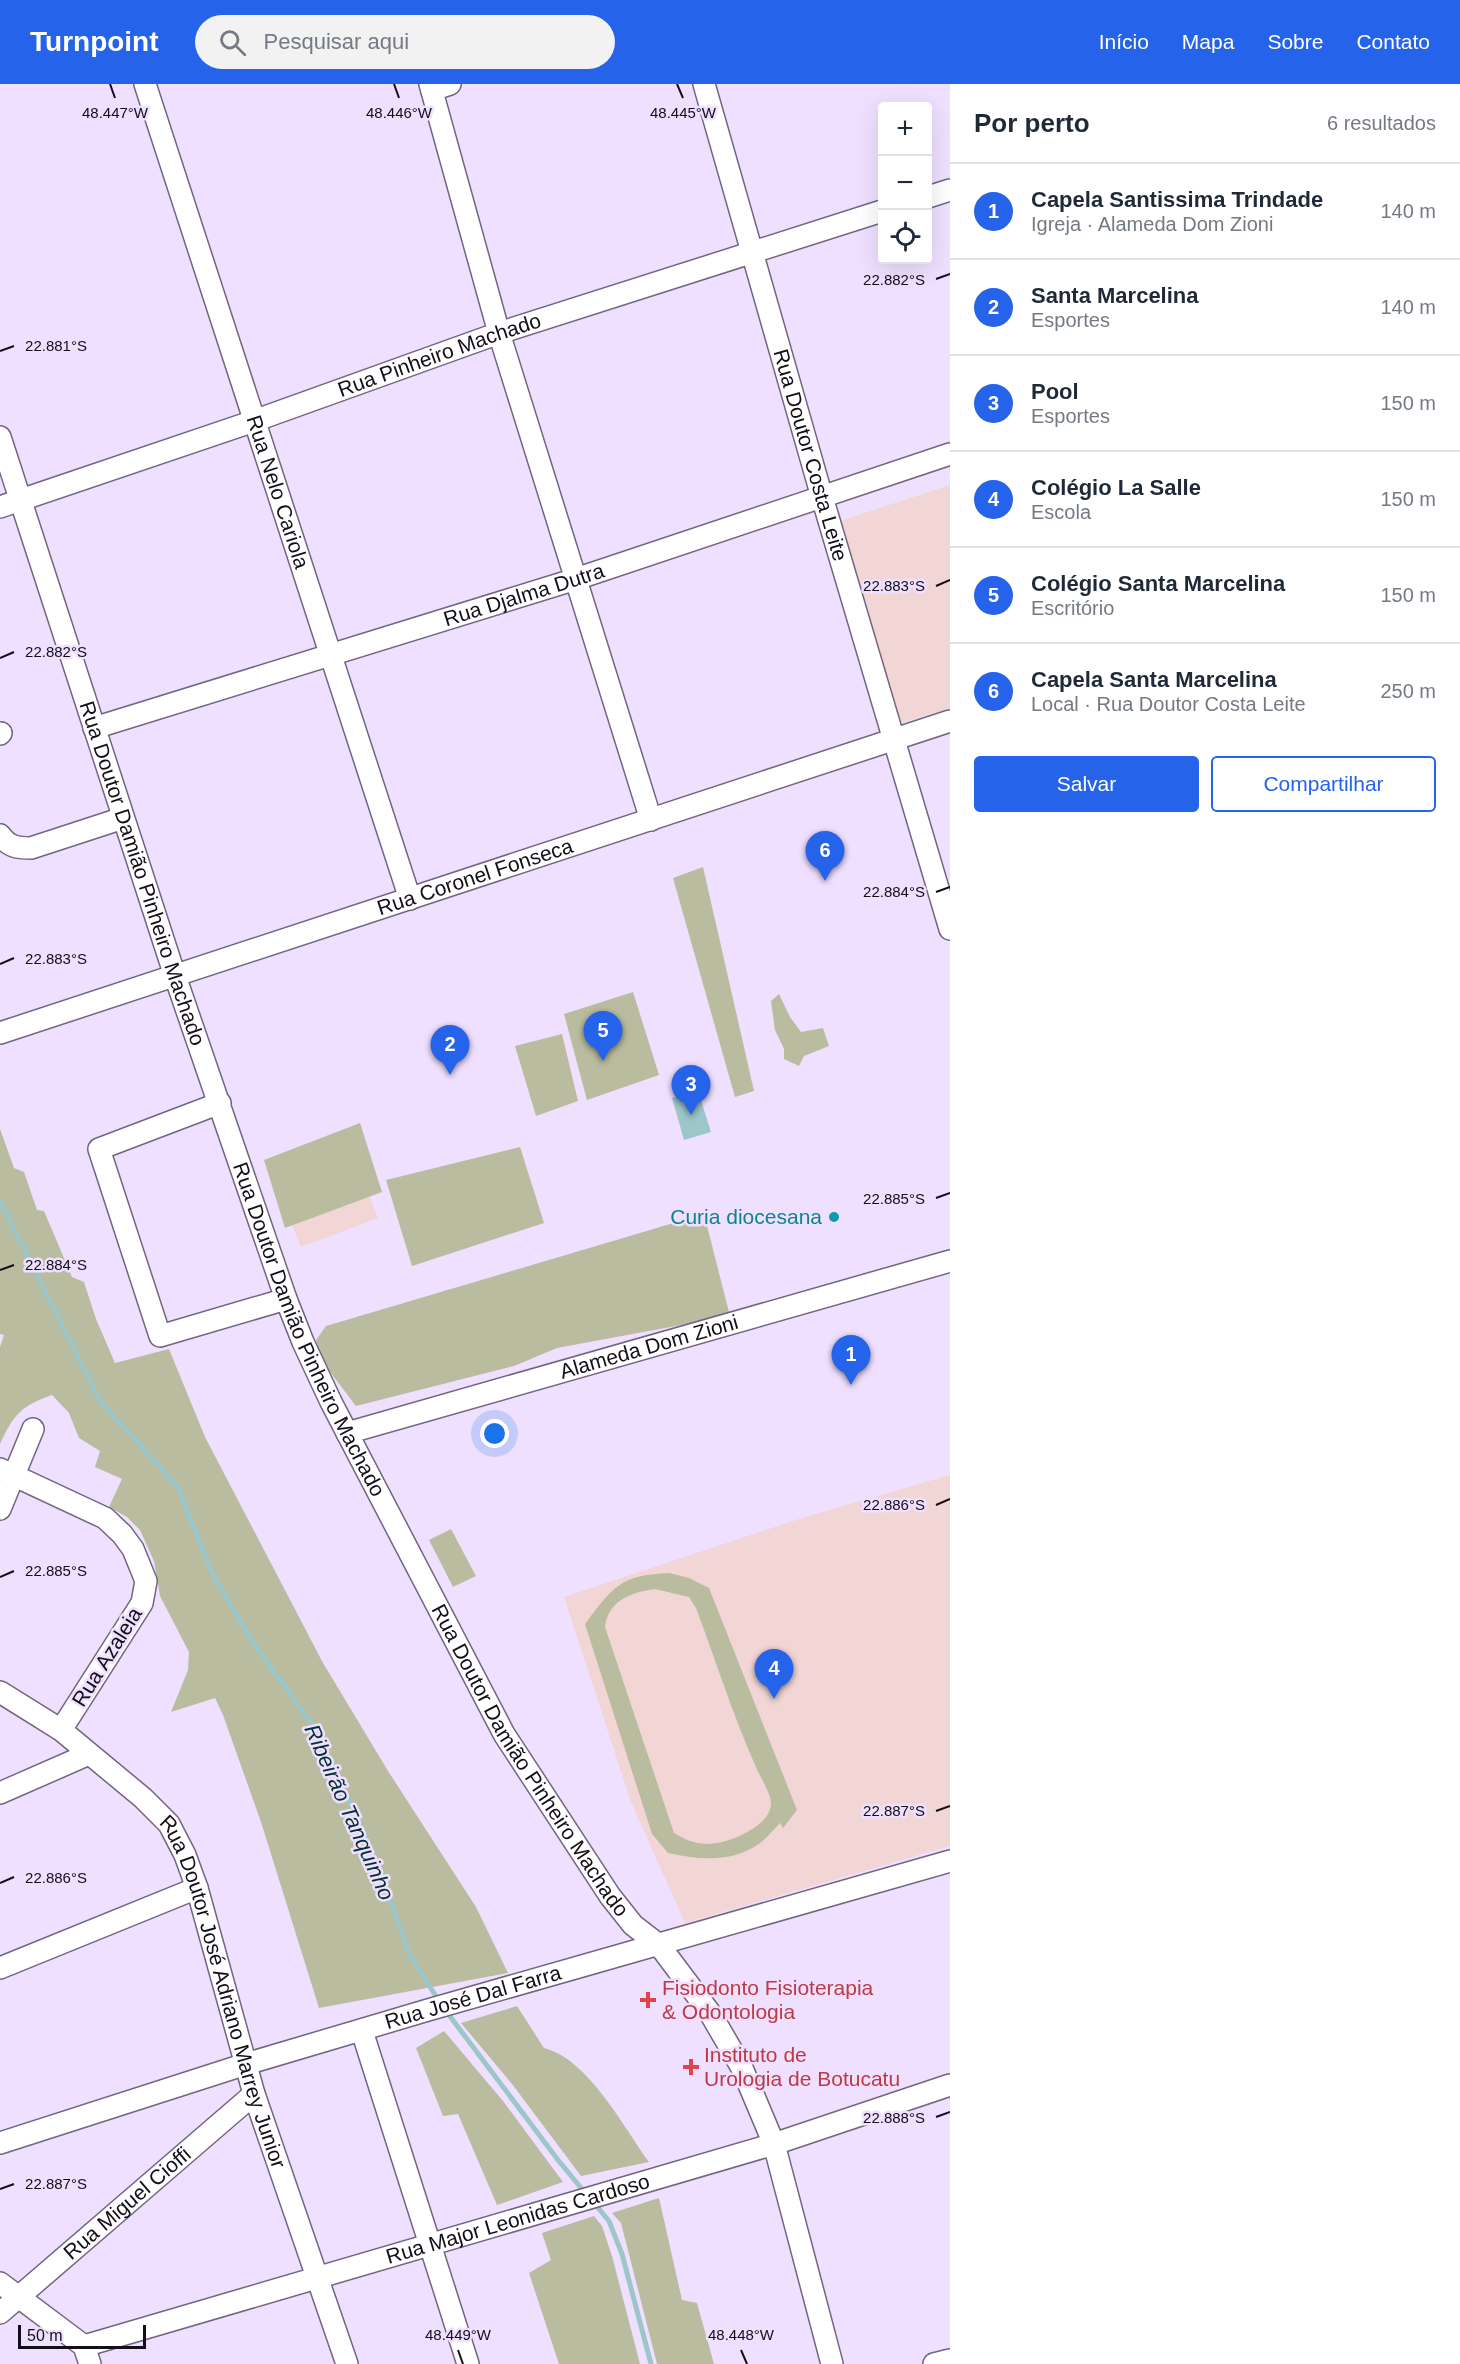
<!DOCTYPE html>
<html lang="pt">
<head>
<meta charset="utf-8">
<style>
	:root { --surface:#fff; --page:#f2f2f3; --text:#1f2937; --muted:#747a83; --line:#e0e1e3; --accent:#2563eb }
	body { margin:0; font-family:Arial,sans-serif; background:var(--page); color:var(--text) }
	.controls { position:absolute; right:18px; top:18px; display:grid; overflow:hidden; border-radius:6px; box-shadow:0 6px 24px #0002 }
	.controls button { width:54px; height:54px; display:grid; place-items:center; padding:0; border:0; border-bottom:2px solid var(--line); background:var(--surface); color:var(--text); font:30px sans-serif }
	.scale { position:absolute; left:18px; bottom:15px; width:128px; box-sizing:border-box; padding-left:6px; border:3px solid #130e18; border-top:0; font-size:16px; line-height:21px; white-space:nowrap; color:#130e18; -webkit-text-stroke:4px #efe0ff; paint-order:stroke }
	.you { position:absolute; left:495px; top:1350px; width:21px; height:21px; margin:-15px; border:4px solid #fff; border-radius:50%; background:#1a73e8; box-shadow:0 0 0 9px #1a73e833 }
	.badge { display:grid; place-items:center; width:39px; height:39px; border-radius:50%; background:var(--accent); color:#fff; font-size:20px; font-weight:700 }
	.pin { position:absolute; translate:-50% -50px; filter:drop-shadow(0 2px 3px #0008) }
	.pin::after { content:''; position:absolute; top:32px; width:21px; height:18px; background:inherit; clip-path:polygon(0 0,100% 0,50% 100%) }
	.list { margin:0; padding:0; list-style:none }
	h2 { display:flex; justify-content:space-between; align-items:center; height:78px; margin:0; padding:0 24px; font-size:26px }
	h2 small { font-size:20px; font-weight:400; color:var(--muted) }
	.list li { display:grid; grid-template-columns:39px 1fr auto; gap:18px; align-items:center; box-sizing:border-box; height:96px; padding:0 24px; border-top:2px solid var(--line) }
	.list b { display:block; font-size:22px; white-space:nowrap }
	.list p { margin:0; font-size:20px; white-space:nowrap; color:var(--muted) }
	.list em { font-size:20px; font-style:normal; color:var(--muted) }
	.actions { display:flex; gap:12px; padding:18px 24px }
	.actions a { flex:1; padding:14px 0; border:2px solid var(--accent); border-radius:6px; text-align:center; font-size:21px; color:var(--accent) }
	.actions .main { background:var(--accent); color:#fff }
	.icon { flex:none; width:33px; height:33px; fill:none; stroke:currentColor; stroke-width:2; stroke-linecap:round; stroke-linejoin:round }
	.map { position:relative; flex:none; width:950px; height:2280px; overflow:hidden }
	header { display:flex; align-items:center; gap:36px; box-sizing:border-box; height:84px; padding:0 30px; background:var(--accent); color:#fff }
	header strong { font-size:28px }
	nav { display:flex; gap:33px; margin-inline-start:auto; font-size:21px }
	.search { width:420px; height:54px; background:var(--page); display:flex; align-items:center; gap:15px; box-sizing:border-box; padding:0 21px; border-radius:33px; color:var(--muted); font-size:22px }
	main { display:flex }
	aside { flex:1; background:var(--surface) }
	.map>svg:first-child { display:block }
	.education { fill:#f1d6d5 }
	.green { fill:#b9bc9e; fill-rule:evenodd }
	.water { fill:#9cc6c8 }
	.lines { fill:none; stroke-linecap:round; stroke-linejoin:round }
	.stream { stroke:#9cc6c8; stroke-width:5 }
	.minor-casing { stroke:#726580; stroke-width:24 }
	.minor { stroke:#fff; stroke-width:21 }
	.ticks { fill:none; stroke:#130e18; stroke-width:2 }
	.culture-dot { fill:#0f9aa8; stroke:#efe0ff; stroke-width:2 }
	.health-dot { fill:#e0444e; stroke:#efe0ff; stroke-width:2 }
	.labels { text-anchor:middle; stroke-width:5; stroke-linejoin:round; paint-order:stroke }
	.street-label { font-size:21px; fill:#130e18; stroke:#efe0ff }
	.culture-label { font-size:21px; fill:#0d838f; stroke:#efe0ff; text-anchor:end }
	.health-label { font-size:21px; fill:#be3a42; stroke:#efe0ff; text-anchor:start }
	.water-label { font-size:22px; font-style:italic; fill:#063134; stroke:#efe0ff }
	.ticks-label { font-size:15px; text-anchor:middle; fill:#130e18; stroke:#efe0ff; stroke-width:5; stroke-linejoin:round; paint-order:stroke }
</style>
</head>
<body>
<header>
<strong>Turnpoint</strong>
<div class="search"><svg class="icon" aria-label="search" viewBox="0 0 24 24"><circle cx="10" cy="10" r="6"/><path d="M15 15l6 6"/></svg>Pesquisar aqui</div>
<nav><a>Início</a><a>Mapa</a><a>Sobre</a><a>Contato</a></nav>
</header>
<main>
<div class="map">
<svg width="950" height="2280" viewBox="0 0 950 2280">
	<rect width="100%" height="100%" fill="#efe0ff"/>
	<path class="education" d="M950 401V624L901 639 840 437Z
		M367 1106 378 1134 301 1163 286 1126Z
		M950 1391V1762L685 1839 631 1718 564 1513 805 1433Z"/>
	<path class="green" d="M703 783 754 1007 735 1013 673 794Z
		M633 908 659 991 587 1016 564 930Z
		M779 910 790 933 801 948 823 944 829 962 804 972 799 982 784 975V965L775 946 771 917Z
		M562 950 578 1017 536 1032 515 962Z
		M360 1039 382 1108 285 1144 264 1076Z
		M0 1045 14 1084 24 1088 37 1126 44 1127 72 1193 84 1198 96 1235 115 1279 169 1265 205 1353 323 1579 388 1687 476 1823 508 1889 319 1924 261 1738 223 1631 215 1614 171 1628 188 1586 189 1568 160 1512 154 1477 140 1446 127 1433 109 1423 122 1395 95 1383 100 1367 79 1354 69 1329 52 1311C21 1322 14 1330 0 1360V1263L4 1251 0 1250Z
		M520 1063 544 1139 412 1182 386 1096Z
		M704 1130 730 1232 557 1264 514 1282 356 1322 321 1276 316 1256 326 1242Z
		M451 1445 476 1492 453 1503 429 1456Z
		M669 1489 689 1494 709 1504 797 1726 783 1744 780 1739C774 1745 767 1754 760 1759 733 1779 699 1776 668 1769L652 1750 585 1540C613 1503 620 1491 669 1489ZM655 1505 689 1513 696 1524C716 1577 733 1632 756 1683 760 1693 772 1711 771 1721 769 1738 748 1748 735 1754 711 1763 695 1762 674 1749L605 1543C608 1517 631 1508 655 1505Z
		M517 1922 544 1964C588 1975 623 2042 649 2078L581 2092 512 2000 461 1939Z
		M444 1947 503 2017 563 2098 497 2121 458 2030 443 2032 416 1964Z
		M659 2114 682 2216 697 2219 714 2280H657L621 2139 612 2129Z
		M594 2132 602 2142 612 2172 640 2280H559L529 2189 551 2176 542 2149Z"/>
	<path class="water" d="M698 1007 711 1048 684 1056 672 1014Z"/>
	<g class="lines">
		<path class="stream" d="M0 1117 100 1317 178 1403 211 1487 252 1557 317 1647 370 1763 411 1873 439 1917
			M446 1927 558 2076 586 2110
			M594 2119 609 2137 622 2170 651 2280"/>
		<g class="minor-casing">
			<g id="minor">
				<path id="s1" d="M145 0 410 815"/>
				<path d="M430 0 499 249 651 736"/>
				<path id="s2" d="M704 0 822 413 950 845"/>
				<path d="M432 6 450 0"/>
				<path d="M928 113 950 106"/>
				<path id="s3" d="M0 353 175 892 286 1215 303 1258 331 1318 504 1650 610 1812 633 1841 659 1861 710 1929 742 1984 774 2060 832 2280"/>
				<path id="s4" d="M0 423 254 337 499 249 882 127"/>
				<path id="s5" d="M94 644 576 495 950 370"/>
				<path d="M0 650 1 649"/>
				<path d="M0 751C9 763 17 764 31 764L123 734"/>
				<path id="s6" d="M0 949 950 637"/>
				<path d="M220 1019 99 1065 160 1252 286 1215"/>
				<path id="s7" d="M347 1349 950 1177"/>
				<path d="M0 1385 105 1434 122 1450 133 1465 146 1497 142 1519 61 1646"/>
				<path d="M0 1425 33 1345"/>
				<path id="s8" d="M0 1608 61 1646 143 1714 169 1740 185 1771 197 1804 254 2010 347 2280"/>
				<path d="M0 1709 89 1670"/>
				<path d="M0 1884 197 1804"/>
				<path d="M362 1947 468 2280"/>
				<path id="s9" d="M0 2059 246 1980 428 1926 950 1777"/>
				<path d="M0 2199 84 2262 90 2280"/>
				<path id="s10" d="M0 2229 254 2010"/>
				<path id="s11" d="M84 2262 774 2060 950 2001"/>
				<path d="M934 2280 950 2276"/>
			</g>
		</g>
		<use href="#minor" class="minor"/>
	</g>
	<path class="ticks" d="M110 0 115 14M394 0 399 14M677 0 683 14M936 195 950 190M0 267 14 262M936 502 950 496M0 574 14 568M936 808 950 803M0 880 14 874M936 1114 950 1109M0 1186 14 1181M936 1421 950 1415M0 1493 14 1487M936 1727 950 1722M0 1799 14 1793M936 2033 950 2028M0 2105 14 2100M458 2266 463 2280M741 2266 747 2280"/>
	<circle class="culture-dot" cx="834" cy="1133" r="6"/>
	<g class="health-dot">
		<path d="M645 1907h6v6h6v6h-6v6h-6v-6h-6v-6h6z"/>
		<path d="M688 1974h6v6h6v6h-6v6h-6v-6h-6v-6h6z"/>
	</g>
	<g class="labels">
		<g class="street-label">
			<text dy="7" stroke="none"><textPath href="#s4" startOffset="465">Rua Pinheiro Machado</textPath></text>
			<text dy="7" stroke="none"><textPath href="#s2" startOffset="386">Rua Doutor Costa Leite</textPath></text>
			<text dy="7" stroke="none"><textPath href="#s1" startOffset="429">Rua Nelo Cariola</textPath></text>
			<text dy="7" stroke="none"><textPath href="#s5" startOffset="450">Rua Djalma Dutra</textPath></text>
			<text dy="7" stroke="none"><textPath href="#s3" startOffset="459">Rua Doutor Damião Pinheiro Machado</textPath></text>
			<text dy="7" stroke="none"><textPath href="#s6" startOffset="500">Rua Coronel Fonseca</textPath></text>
			<text dy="7" stroke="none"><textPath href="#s3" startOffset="945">Rua Doutor Damião Pinheiro Machado</textPath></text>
			<text dy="7" stroke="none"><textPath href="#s7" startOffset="314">Alameda Dom Zioni</textPath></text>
			<text transform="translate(107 1573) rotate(-58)" y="7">Rua Azaleia</text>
			<text dy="7" stroke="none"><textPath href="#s3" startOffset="1431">Rua Doutor Damião Pinheiro Machado</textPath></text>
			<text dy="7" stroke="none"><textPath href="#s8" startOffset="392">Rua Doutor José Adriano Marrey Junior</textPath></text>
			<text dy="7" stroke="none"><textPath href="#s9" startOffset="495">Rua José Dal Farra</textPath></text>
			<text dy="7" stroke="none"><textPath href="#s10" startOffset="168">Rua Miguel Cioffi</textPath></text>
			<text dy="7" stroke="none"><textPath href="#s11" startOffset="452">Rua Major Leonidas Cardoso</textPath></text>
		</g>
		<g class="culture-label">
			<text x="822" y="1140">Curia diocesana</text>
		</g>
		<g class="health-label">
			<text x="662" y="1911">Fisiodonto Fisioterapia<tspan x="662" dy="24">&amp; Odontologia</tspan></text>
			<text x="704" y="1978">Instituto de<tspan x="704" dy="24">Urologia de Botucatu</tspan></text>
		</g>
		<g class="water-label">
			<text transform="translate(350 1728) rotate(66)" y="8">Ribeirão Tanquinho</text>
		</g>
	</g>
	<g class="ticks-label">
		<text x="115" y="34">48.447°W</text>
		<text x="399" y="34">48.446°W</text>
		<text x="683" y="34">48.445°W</text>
		<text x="894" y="201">22.882°S</text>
		<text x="56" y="267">22.881°S</text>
		<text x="894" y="507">22.883°S</text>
		<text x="56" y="573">22.882°S</text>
		<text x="894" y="813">22.884°S</text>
		<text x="56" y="880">22.883°S</text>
		<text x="894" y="1120">22.885°S</text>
		<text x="56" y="1186">22.884°S</text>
		<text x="894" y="1426">22.886°S</text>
		<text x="56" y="1492">22.885°S</text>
		<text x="894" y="1732">22.887°S</text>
		<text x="56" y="1799">22.886°S</text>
		<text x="894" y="2039">22.888°S</text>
		<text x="56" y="2105">22.887°S</text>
		<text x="458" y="2256">48.449°W</text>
		<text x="741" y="2256">48.448°W</text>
	</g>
</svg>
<div class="controls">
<button>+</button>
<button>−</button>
<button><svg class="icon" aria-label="locate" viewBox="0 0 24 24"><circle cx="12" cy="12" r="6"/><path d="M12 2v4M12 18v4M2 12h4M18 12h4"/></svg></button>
</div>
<div class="scale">50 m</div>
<div class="you"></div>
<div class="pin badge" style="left:851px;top:1301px">1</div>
<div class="pin badge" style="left:450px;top:991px">2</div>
<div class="pin badge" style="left:691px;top:1031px">3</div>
<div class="pin badge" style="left:774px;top:1615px">4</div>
<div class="pin badge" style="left:603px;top:977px">5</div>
<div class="pin badge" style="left:825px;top:797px">6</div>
</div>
<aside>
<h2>Por perto<small>6 resultados</small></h2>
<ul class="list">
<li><span class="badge">1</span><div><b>Capela Santissima Trindade</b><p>Igreja · Alameda Dom Zioni</p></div><em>140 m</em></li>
<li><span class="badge">2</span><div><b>Santa Marcelina</b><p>Esportes</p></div><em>140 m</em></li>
<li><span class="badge">3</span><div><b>Pool</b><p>Esportes</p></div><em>150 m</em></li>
<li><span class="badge">4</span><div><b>Colégio La Salle</b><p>Escola</p></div><em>150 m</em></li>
<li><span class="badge">5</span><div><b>Colégio Santa Marcelina</b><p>Escritório</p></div><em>150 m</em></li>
<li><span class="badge">6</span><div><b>Capela Santa Marcelina</b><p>Local · Rua Doutor Costa Leite</p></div><em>250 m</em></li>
</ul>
<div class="actions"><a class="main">Salvar</a><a>Compartilhar</a></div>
</aside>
</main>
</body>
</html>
